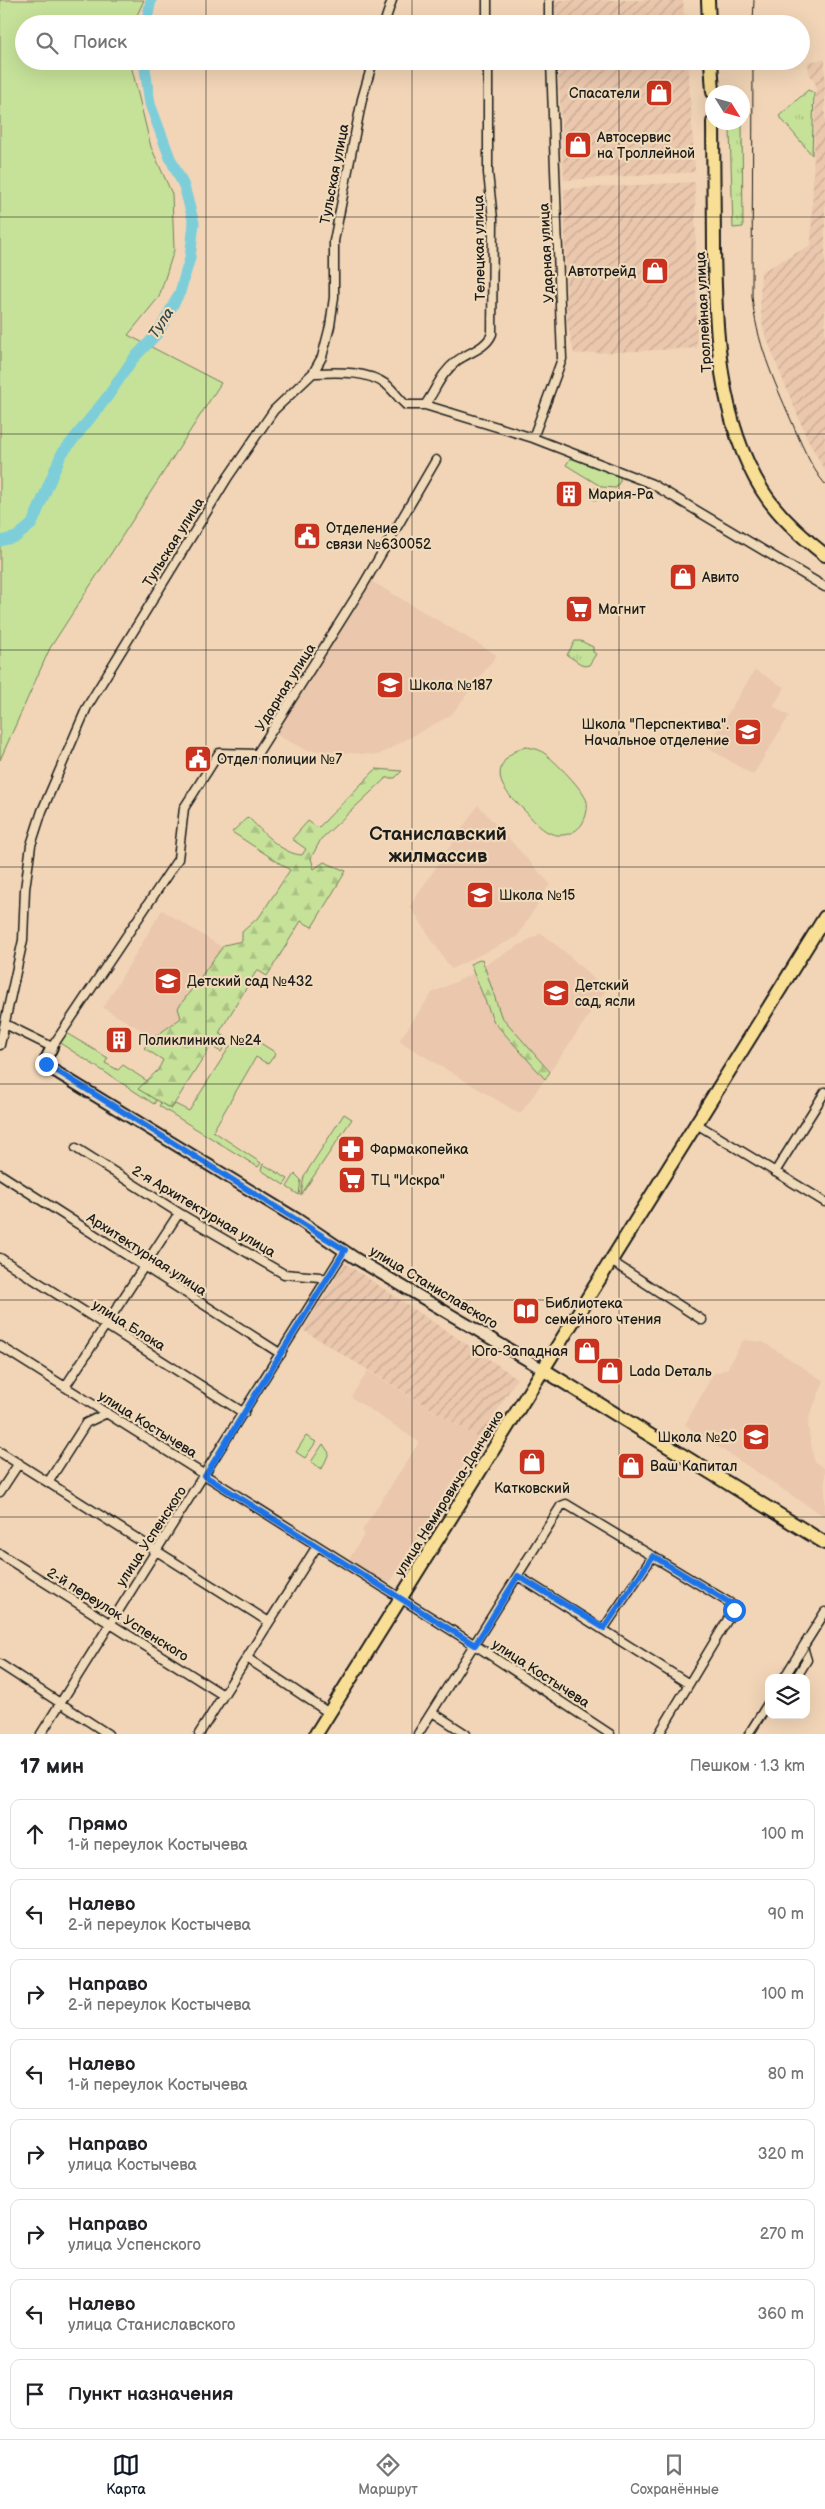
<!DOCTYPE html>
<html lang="ru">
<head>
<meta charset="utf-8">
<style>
	:root { --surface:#fff; --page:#f6f6f6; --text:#202124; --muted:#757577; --line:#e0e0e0; --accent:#111827 }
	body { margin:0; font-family:"Balsamiq Sans",sans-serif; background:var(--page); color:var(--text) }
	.controls { position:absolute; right:15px; bottom:15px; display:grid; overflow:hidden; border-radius:10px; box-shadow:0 5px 20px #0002 }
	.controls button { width:45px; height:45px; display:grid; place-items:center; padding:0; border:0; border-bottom:1px solid var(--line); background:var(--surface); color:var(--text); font:25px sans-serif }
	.compass { position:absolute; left:705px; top:85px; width:45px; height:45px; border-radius:50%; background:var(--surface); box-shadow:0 5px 20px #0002; rotate:127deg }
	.stop { position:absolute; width:15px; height:15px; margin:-11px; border:4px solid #1a73e8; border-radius:50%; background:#fff }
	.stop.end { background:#1a73e8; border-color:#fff; box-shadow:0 1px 5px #0008 }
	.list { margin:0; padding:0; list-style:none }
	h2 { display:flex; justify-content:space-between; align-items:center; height:65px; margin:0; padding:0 20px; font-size:21px }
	h2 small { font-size:16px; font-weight:400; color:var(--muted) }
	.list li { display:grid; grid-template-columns:32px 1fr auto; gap:15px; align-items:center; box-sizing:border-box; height:70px; margin:0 10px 10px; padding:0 10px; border:1px solid var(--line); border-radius:10px }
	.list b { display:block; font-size:19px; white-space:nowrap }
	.list p { margin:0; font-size:16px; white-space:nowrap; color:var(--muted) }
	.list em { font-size:16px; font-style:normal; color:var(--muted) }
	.icon { flex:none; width:28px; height:28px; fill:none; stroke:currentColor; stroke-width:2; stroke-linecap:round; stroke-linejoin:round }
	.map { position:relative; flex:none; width:825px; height:1734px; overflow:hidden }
	.search { position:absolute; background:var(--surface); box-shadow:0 5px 20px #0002; left:15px; right:15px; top:15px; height:55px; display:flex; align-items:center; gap:12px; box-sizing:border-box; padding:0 18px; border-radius:28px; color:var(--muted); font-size:19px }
	.sheet { height:705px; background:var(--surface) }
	nav { display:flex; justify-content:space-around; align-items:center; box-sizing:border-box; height:70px; border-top:1px solid var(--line); background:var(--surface); font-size:14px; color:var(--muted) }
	nav a { display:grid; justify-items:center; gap:2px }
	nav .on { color:var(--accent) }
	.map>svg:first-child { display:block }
	.built { fill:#eac7ad }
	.industrial { fill:url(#industrial-furrows) }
	.green { fill:#c6e299; stroke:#717f5a }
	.forest { fill:url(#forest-firs); stroke:#717f5a }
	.park { fill:url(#park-tufts); stroke:#717f5a }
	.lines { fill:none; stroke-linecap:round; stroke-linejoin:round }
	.river { stroke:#7eceda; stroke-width:11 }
	.minor-casing { stroke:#1c1c1c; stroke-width:11 }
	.tertiary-casing { stroke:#1c1c1c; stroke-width:14 }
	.primary-casing { stroke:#1c1c1c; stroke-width:16 }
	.minor { stroke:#f0dab9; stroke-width:8 }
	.tertiary { stroke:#f0dab9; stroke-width:10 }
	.primary { stroke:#f9df96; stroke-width:12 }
	.tram { stroke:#1c1c1c; stroke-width:1 }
	.route { stroke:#1a73e8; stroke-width:6 }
	.grid { fill:none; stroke:#1c1c1c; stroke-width:1; stroke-opacity:0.55 }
	.labels { text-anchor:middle; stroke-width:4.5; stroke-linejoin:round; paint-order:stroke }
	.poi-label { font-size:14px; fill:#1c1c1c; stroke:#f0dab9; text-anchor:start }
	.street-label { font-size:14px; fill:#1c1c1c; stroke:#f0dab9 }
	.water-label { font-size:15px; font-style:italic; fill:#34484c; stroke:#f0dab9 }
	.district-label { font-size:19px; font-weight:bold; fill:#1c1c1c; stroke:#f0dab9 }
</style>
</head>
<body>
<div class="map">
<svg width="825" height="1734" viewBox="0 0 825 1734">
	<defs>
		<pattern id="industrial-furrows" width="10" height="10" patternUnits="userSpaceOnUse" patternTransform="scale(1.25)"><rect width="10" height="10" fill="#eac7ad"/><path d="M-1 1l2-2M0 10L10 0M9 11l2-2" fill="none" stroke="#c8aa94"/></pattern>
		<pattern id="forest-firs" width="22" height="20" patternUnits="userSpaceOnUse" patternTransform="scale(1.25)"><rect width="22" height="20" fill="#c6e299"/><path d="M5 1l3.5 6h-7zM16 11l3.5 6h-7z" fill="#aac183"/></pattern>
		<pattern id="park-tufts" width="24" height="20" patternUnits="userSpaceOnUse" patternTransform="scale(1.25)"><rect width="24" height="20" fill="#c6e299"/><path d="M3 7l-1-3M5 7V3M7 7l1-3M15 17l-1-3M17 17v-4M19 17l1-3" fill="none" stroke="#aac183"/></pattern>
	</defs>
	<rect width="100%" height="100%" fill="#f2d5b7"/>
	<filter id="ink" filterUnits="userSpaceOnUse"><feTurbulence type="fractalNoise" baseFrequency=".02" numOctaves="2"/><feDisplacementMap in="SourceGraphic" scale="10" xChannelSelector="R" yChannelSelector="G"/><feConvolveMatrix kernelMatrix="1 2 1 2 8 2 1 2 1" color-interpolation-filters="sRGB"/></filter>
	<g filter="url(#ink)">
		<path class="built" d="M371 581 497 655 451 715 378 755 306 750 275 734Z
			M755 670 785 688 773 706 789 716 753 775 707 747Z
			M478 805 550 884 517 937 451 969 410 906Z
			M162 910 233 954 175 1049 103 1008Z
			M541 933 565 952 606 990 550 1072 501 1016 484 965Z
			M474 973 494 1022 545 1079 520 1114 399 1041 432 993Z
			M743 1340 763 1342 824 1381 809 1417 808 1427 814 1461 825 1469V1517L685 1425 713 1374 727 1369Z
			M368 1371 480 1439 391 1581 384 1583 348 1561 365 1533 362 1531 419 1442 351 1397Z"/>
		<path class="industrial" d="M555 0H683L685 24H556Z
			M825 59V471L807 438 776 363 763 328 760 301 761 272 811 245 816 85 809 73 808 62Z
			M558 61H688L695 172 564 180Z
			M695 182 697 348 574 354 567 321 564 189Z
			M345 1263 517 1378 480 1439 303 1330Z"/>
		<path class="green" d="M0 0H144L133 24H24V61H130L151 147 172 194 174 250 159 297 128 335 221 383 50 648 0 760Z
			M571 457 620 476V481L616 488 602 487 566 465Z
			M590 494a6 6 0 1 1 12 0a6 6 0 1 1-12 0Z
			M526 747C533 748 539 749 544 753 555 761 584 790 587 802 588 810 586 817 582 824 578 830 571 834 563 835 545 837 534 820 523 809 517 803 509 796 505 789 492 770 507 751 526 747Z
			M66 1033 108 1058 105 1063 118 1070 123 1065 147 1081 139 1089 156 1100 154 1104 60 1043Z
			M248 1035 276 1053 268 1064 256 1057 213 1131 261 1163 258 1167 159 1106 161 1103 171 1109 175 1104 189 1111 230 1046Z
			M344 1114 352 1119 301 1195 304 1176Z
			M263 1164 288 1179 284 1185 261 1170Z
			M295 1174 301 1180 299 1195 287 1187Z
			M306 1436 316 1442 305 1458 296 1452Z"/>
		<path class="forest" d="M376 769 402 771 395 778H386L321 839 311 858 314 869 324 862 346 871 312 927 301 921 267 976 257 970 219 1033 229 1039 221 1052 211 1046 171 1109 138 1089 158 1070 163 1060 144 1048C155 1035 168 1028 181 1018L178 1008 224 945 242 941V932L260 916 290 870 232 832 248 817C262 831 281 854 302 855L306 849 292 839 308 821 318 828Z
			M482 959 501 1016 550 1072 545 1079 494 1022 470 964Z"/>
		<path class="park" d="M808 90 814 93 812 155 779 116Z
			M742 123 743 227 733 228 730 130Z
			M575 641H581L593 647V652L596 654 589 665 584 666 567 655Z
			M323 1444 329 1453 322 1469 311 1462Z"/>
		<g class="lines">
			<path class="river" d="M146 24 151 0
				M0 541 16 537 32 524 61 455 108 396 133 359 158 333 180 292 190 258 194 223 184 186 170 158 150 104 144 61"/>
			<g class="minor-casing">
				<path id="minor" d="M487 0V24
					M549 0V24
					M384 24 392 0
					M313 373C336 372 367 370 387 385 394 391 399 399 406 405H425L533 438 652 484 825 587
					M425 405C437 388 440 374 458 360 470 352 486 348 492 334L493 219 488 173V61
					M533 438 562 359 551 61
					M5 1024 52 1047 178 859 184 808 219 753 257 754 362 587 436 460
					M0 1045 23 940 25 889 31 845 42 811 87 707 228 477 274 410 313 373 322 357 330 326 334 297V241L362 99 373 61
					M695 1123 825 1202
					M76 1148 179 1213 284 1274 320 1277 325 1280
					M775 1172 825 1092
					M0 1174 281 1354
					M0 1258 244 1413
					M611 1261 702 1320
					M0 1346 475 1645 610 1734
					M65 1387 179 1213
					M0 1452C90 1508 179 1566 269 1622
					M49 1481 86 1423 107 1413
					M0 1492 19 1463
					M0 1554 223 1695
					M518 1576 689 1684
					M604 1628 653 1556
					M247 1658 329 1713
					M0 1664 108 1734
					M784 1678 803 1647
					M796 1678 807 1660 803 1647 825 1612
					M432 1712 466 1734
					M41 1734 345 1250
					M199 1734 317 1546
					M418 1734 561 1506 566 1504 730 1603 734 1609 659 1734
					M749 1734 769 1702"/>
			</g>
			<g class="tertiary-casing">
				<path id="tertiary" d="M52 1047 46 1059 48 1067 297 1219 355 1258 544 1370"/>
			</g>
			<g class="primary-casing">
				<path id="primary" d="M708 0 709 24
					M711 61 713 92
					M713 122C713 166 714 208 714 251 716 333 718 418 762 490 778 516 802 537 825 555
					M544 1370 825 1543
					M316 1734 825 917"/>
			</g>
			<use href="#minor" class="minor"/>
			<use href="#tertiary" class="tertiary"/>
			<use href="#primary" class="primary"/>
			<path class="tram" d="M753 24 754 0
				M753 61 752 296C756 341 773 379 791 420 800 441 810 466 825 484
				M789 1678 825 1621
				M753 1734 769 1710"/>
		</g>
	</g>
	<g class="lines" filter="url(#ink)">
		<path class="route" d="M46 1064 345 1250 205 1476 475 1645 518 1576 604 1628 653 1556 730 1603 734 1610"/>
	</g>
	<path class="grid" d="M206 0V24M412 0V24M619 0V24M206 61V1734M412 61V1734M619 61V1734M0 217H825M0 434H825M0 650H825M0 867H825M0 1084H825M0 1300H825M0 1517H825"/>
	<defs>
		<g id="shop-square" transform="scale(1.4375)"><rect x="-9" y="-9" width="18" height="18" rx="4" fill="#c8321e" stroke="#f0dab9"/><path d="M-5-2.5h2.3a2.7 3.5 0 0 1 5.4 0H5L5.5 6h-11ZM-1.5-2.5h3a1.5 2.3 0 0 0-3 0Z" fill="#fff"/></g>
		<g id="building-square" transform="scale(1.4375)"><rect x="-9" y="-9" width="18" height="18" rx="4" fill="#c8321e" stroke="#f0dab9"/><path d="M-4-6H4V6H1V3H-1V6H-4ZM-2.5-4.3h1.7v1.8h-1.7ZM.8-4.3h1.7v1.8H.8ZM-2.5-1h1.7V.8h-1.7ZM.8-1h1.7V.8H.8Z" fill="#fff"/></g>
		<g id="civic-square" transform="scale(1.4375)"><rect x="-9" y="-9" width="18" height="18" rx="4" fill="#c8321e" stroke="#f0dab9"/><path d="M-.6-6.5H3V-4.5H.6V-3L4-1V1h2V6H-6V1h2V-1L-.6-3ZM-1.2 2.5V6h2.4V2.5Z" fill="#fff"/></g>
		<g id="supermarket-square" transform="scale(1.4375)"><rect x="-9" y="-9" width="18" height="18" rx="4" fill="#c8321e" stroke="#f0dab9"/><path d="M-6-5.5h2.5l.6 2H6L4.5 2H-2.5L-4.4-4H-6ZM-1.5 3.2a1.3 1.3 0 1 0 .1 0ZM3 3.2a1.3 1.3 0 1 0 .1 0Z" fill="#fff"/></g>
		<g id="school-square" transform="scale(1.4375)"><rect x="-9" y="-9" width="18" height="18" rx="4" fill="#c8321e" stroke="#f0dab9"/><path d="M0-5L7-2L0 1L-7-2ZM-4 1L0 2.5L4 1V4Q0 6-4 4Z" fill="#fff"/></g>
		<g id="pharmacy-square" transform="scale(1.4375)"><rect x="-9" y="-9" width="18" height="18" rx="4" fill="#c8321e" stroke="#f0dab9"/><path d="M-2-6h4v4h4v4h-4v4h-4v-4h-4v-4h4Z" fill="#fff"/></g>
		<g id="library-square" transform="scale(1.4375)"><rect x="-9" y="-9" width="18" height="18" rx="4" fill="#c8321e" stroke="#f0dab9"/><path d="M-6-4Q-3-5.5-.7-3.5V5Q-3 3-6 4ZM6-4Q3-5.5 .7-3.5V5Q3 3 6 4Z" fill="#fff"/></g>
	</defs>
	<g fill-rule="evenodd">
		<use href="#shop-square" x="659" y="93"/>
		<use href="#shop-square" x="578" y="145"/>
		<use href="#shop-square" x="655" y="271"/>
		<use href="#building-square" x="569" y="494"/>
		<use href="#civic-square" x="307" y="536"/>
		<use href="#shop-square" x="683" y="577"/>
		<use href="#supermarket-square" x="579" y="609"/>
		<use href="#school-square" x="390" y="685"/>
		<use href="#school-square" x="748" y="732"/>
		<use href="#civic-square" x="198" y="759"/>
		<use href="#school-square" x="480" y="895"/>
		<use href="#school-square" x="168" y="981"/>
		<use href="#school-square" x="556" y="993"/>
		<use href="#building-square" x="119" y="1040"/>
		<use href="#pharmacy-square" x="351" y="1149"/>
		<use href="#supermarket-square" x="352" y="1180"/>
		<use href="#library-square" x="526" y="1311"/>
		<use href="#shop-square" x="587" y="1351"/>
		<use href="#shop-square" x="610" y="1371"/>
		<use href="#school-square" x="756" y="1437"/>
		<use href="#shop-square" x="532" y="1462"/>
		<use href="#shop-square" x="631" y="1466"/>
	</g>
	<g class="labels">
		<g class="poi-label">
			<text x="640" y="98" text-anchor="end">Спасатели</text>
			<text x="597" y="142">Автосервис<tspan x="597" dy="16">на Троллейной</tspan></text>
			<text x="636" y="276" text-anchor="end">Автотрейд</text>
			<text x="588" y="499">Мария-Ра</text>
			<text x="326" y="533">Отделение<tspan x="326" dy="16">связи №630052</tspan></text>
			<text x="702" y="582">Авито</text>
			<text x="598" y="614">Магнит</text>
			<text x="409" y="690">Школа №187</text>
			<text x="729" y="729" text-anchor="end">Школа "Перспектива".<tspan x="729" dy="16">Начальное отделение</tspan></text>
			<text x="217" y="764">Отдел полиции №7</text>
			<text x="499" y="900">Школа №15</text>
			<text x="187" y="986">Детский сад №432</text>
			<text x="575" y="990">Детский<tspan x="575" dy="16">сад, ясли</tspan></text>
			<text x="138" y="1045">Поликлиника №24</text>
			<text x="370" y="1154">Фармакопейка</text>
			<text x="371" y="1185">ТЦ "Искра"</text>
			<text x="545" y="1308">Библиотека<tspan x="545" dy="16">семейного чтения</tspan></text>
			<text x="568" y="1356" text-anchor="end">Юго-Западная</text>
			<text x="629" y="1376">Lada Dеталь</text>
			<text x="737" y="1442" text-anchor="end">Школа №20</text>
			<text x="650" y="1471">Ваш Капитал</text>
			<text x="532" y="1493" text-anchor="middle">Катковский</text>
		</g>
		<g class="street-label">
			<text transform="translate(334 174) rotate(-79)" y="5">Тульская улица</text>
			<text transform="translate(479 248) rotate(-91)" y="5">Телецкая улица</text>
			<text transform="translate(546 253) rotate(-93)" y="5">Ударная улица</text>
			<text transform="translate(703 312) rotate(-93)" y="5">Троллейная улица</text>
			<text transform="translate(173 542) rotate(-58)" y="5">Тульская улица</text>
			<text transform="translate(285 687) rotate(-58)" y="5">Ударная улица</text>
			<text transform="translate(204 1211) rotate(31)" y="5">2-я Архитектурная улица</text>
			<text transform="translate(147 1254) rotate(33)" y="5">Архитектурная улица</text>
			<text transform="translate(434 1287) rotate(31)" y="5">улица Станиславского</text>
			<text transform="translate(129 1325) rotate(32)" y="5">улица Блока</text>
			<text transform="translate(148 1424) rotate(32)" y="5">улица Костычева</text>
			<text transform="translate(449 1493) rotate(-58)" y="5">улица Немировича-Данченко</text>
			<text transform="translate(151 1536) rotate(-57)" y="5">улица Успенского</text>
			<text transform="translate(118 1614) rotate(32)" y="5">2-й переулок Успенского</text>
			<text transform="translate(541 1673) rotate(33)" y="5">улица Костычева</text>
		</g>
		<g class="water-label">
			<text transform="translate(161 323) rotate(-57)" y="5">Тула</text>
		</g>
		<g class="district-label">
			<text x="438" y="840">Станиславский<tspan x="438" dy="22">жилмассив</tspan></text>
		</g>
	</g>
</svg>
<div class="controls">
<button><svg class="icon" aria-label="layers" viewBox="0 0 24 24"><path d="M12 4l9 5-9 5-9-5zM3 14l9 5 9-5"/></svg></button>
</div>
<svg class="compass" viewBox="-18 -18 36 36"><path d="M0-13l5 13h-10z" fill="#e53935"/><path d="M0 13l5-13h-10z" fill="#757577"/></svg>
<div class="stop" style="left:734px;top:1610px"></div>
<div class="stop end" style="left:46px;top:1064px"></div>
<div class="search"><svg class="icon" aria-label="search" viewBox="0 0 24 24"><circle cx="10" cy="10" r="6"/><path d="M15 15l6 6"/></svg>Поиск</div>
</div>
<section class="sheet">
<h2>17 мин<small>Пешком · 1.3 km</small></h2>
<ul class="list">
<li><svg class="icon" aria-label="ahead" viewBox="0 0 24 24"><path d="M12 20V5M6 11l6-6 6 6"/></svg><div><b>Прямо</b><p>1-й переулок Костычева</p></div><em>100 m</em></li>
<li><svg class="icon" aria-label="left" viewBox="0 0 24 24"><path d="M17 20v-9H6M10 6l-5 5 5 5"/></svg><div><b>Налево</b><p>2-й переулок Костычева</p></div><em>90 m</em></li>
<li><svg class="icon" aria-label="right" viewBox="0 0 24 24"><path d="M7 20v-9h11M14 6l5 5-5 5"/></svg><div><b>Направо</b><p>2-й переулок Костычева</p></div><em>100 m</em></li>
<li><svg class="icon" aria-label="left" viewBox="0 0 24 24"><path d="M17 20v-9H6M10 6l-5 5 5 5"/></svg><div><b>Налево</b><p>1-й переулок Костычева</p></div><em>80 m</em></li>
<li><svg class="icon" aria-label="right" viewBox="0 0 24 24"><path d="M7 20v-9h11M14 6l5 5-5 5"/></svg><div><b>Направо</b><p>улица Костычева</p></div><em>320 m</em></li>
<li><svg class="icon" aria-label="right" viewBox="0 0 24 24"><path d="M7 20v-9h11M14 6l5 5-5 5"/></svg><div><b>Направо</b><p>улица Успенского</p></div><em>270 m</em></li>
<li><svg class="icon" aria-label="left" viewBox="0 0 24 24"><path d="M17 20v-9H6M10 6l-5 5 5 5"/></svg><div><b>Налево</b><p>улица Станиславского</p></div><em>360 m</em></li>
<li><svg class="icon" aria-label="arrive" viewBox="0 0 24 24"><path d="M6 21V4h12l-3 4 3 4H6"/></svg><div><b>Пункт назначения</b></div></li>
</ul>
</section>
<nav>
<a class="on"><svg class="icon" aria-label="map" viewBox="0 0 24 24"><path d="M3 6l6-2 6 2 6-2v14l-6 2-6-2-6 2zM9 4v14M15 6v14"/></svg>Карта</a>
<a><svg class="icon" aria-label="directions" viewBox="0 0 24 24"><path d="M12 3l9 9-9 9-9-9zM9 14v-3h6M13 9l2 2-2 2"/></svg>Маршрут</a>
<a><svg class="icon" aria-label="saved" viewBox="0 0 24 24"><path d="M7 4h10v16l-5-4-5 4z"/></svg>Сохранённые</a>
</nav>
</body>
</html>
